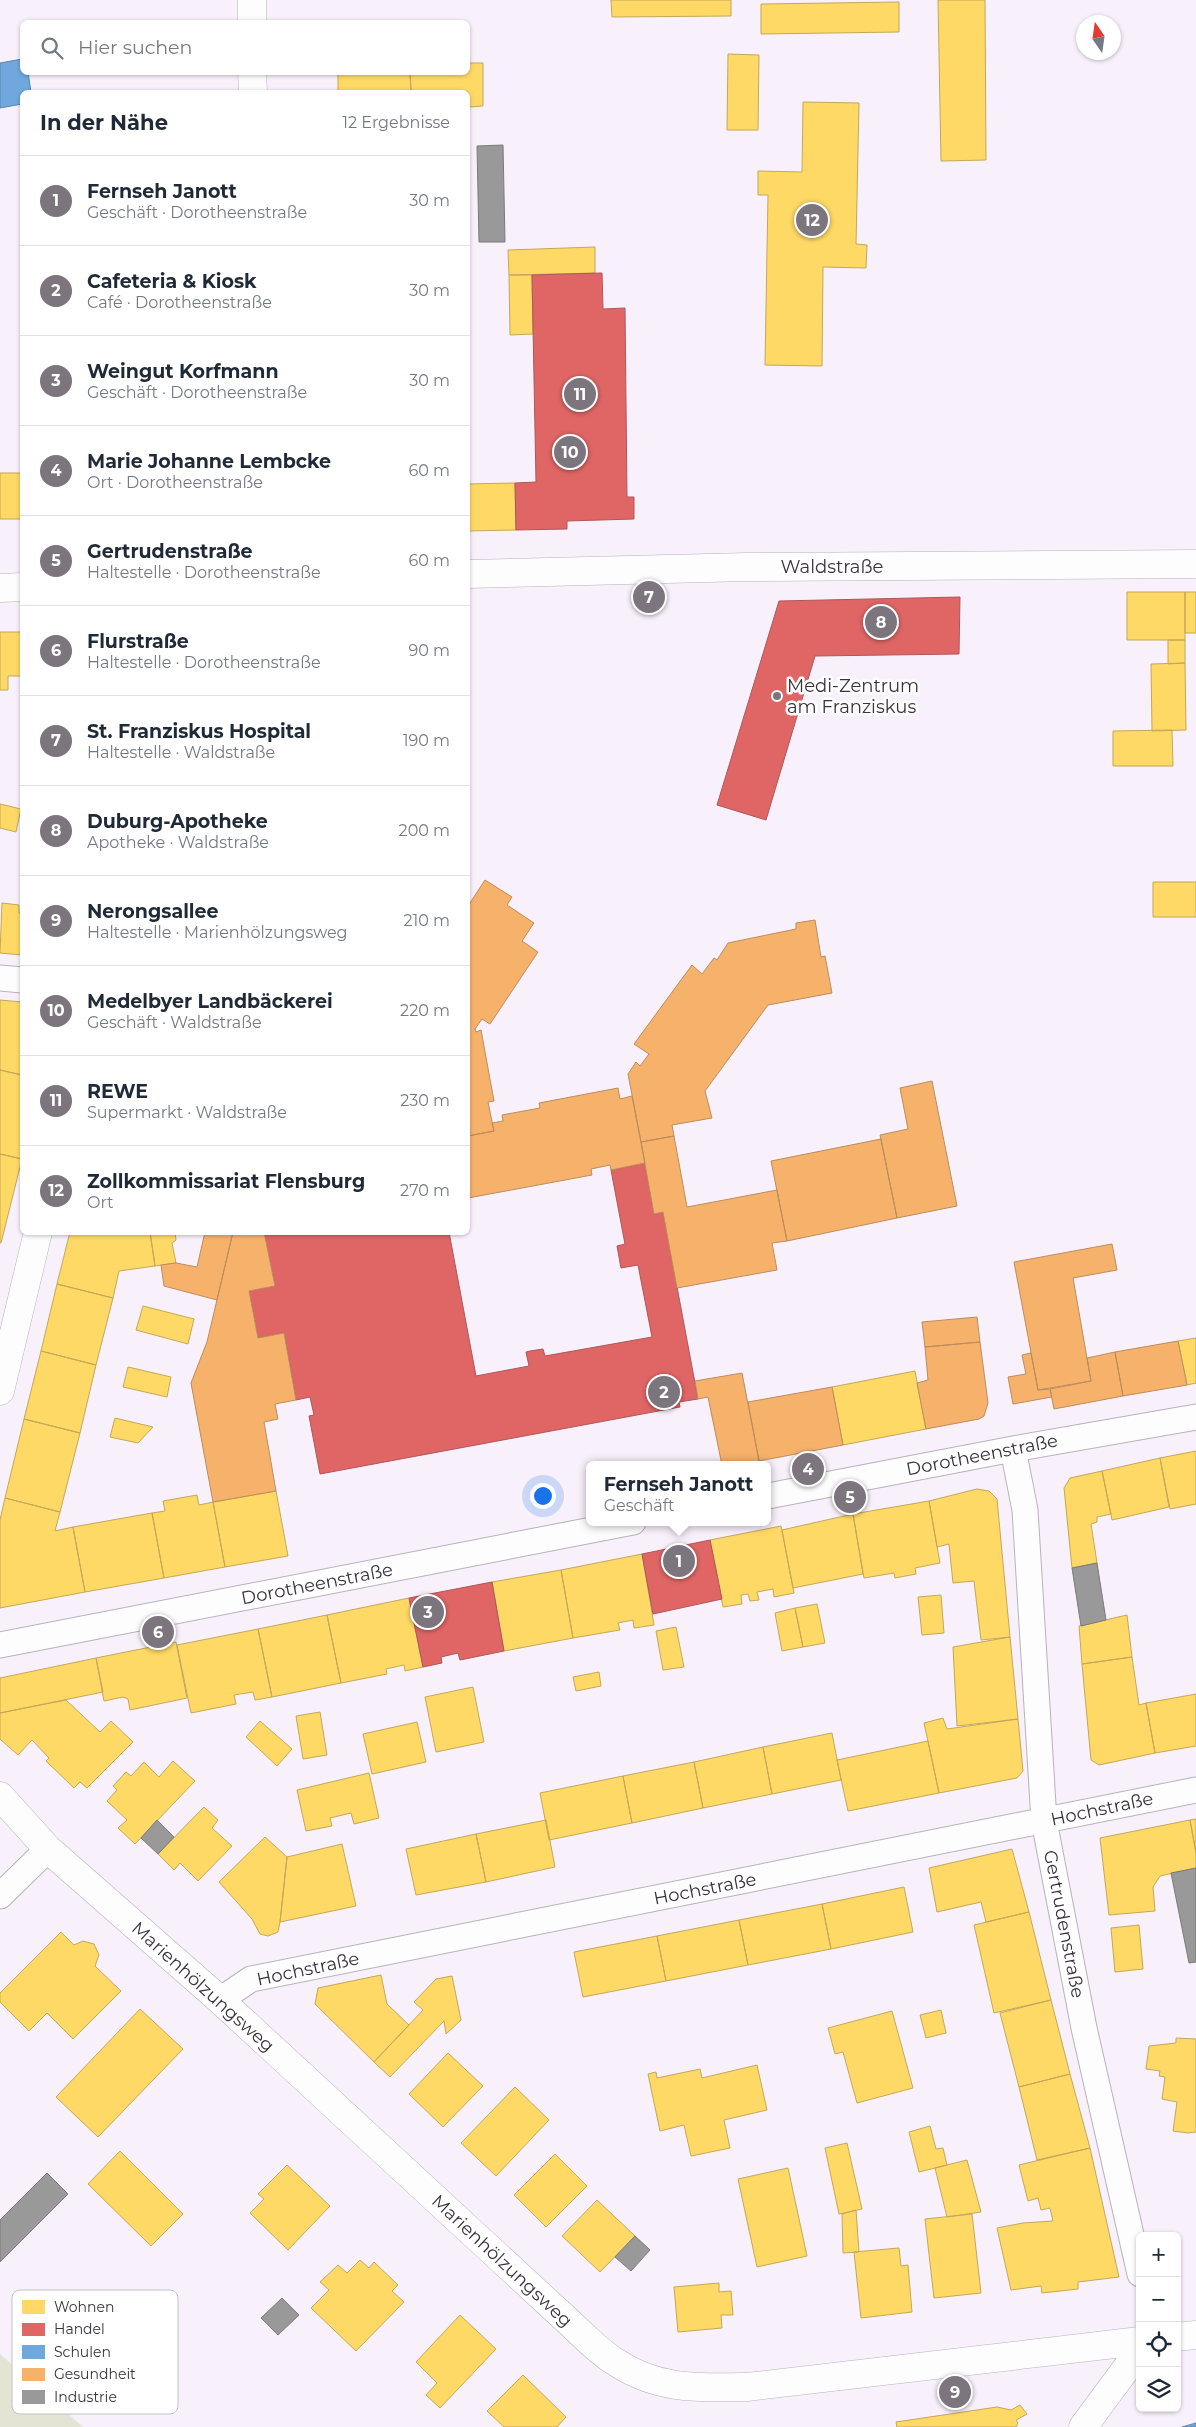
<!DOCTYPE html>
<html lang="de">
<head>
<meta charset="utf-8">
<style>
	:root { --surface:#fff; --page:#f2f2f3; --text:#1f2937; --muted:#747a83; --line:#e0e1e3; --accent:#7c757e }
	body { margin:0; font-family:Montserrat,sans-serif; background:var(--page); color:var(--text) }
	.controls { position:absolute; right:15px; bottom:15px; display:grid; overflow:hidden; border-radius:8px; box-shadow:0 1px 4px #0004 }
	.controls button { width:45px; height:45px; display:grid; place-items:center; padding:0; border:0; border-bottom:1px solid var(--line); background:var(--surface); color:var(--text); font:25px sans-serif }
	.compass { position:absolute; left:1076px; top:15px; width:45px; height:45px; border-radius:50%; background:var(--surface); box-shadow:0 1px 4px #0004; rotate:347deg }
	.you { position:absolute; left:542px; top:1495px; width:18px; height:18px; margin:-12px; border:4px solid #fff; border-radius:50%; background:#1a73e8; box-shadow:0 0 0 8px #1a73e833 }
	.badge { display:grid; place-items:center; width:32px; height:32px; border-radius:50%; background:var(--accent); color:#fff; font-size:16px; font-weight:700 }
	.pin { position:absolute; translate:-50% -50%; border:2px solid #fff; box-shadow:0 1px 5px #0006 }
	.popup { position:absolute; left:586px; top:1461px; width:185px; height:65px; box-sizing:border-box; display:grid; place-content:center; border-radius:8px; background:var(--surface); filter:drop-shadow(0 1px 4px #0005); font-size:16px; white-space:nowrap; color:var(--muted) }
	.popup b { font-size:19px; color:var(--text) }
	.popup::after { content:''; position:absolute; left:50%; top:100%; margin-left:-10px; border:10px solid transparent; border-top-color:var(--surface) }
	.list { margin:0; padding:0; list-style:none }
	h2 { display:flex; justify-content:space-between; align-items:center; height:65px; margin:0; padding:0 20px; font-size:21px }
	h2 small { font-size:16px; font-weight:400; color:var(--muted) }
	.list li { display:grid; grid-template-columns:32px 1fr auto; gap:15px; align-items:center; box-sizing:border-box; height:90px; padding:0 20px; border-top:1px solid var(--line) }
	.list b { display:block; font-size:19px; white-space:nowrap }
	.list p { margin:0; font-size:16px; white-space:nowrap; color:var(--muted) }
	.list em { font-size:16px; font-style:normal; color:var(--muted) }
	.icon { flex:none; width:28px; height:28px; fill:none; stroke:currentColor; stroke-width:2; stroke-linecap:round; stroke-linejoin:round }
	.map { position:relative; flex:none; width:1196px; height:2427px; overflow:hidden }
	.search { position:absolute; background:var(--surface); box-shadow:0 1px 4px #0004; left:20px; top:20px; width:450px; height:55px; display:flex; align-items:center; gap:12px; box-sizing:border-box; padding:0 18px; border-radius:8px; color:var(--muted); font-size:19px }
	.panel { position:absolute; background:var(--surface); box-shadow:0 1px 4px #0004; left:20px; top:90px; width:450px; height:1145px; border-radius:8px }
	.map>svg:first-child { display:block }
	.green { fill:#e4e4d5 }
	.homes { fill:#ffd966; stroke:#c4a759 }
	.shops { fill:#e06666; stroke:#ae5759 }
	.schools { fill:#6fa8dc; stroke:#5f85ac }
	.health { fill:#f6b26b; stroke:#bd8c5d }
	.industry { fill:#999; stroke:#7c7a7d }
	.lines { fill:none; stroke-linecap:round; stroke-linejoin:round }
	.street-casing { stroke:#b8b2ba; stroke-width:27 }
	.secondary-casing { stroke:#b8b2ba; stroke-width:29 }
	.street { stroke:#fefdfe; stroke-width:25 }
	.secondary { stroke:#fefdfe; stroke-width:28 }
	.poi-dot { fill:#7c757e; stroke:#fff; stroke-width:2 }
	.labels { text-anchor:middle; stroke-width:5; stroke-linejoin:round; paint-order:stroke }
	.street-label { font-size:18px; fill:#39333b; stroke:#fff }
	.poi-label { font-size:18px; fill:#39333b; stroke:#fff; text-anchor:start }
	.key { fill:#fff; stroke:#c4c2c4; stroke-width:1 }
	.key-label { font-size:14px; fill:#39333b }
</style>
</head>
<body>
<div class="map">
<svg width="1196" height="2427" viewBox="0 0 1196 2427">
	<rect width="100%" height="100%" fill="#f8f0fb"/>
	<path class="green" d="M0 2354 83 2427H0Z"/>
	<path class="homes" d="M611 0H731V16L612 17Z
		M938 0H985L986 160 941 161Z
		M899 2V32L761 34V4Z
		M728 54 759 55 758 130H727Z
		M468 63H483V106L468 107V92H411L410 72H468Z
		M338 72H410L411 92H338Z
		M803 102 859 103 856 244 867 245 866 268 823 267 822 366 765 365 768 195H758V171L802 172Z
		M595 247V273L509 275 508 250Z
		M509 275H532L533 334 510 335Z
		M0 473H22V519H0Z
		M515 483 516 530 468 531V484Z
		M1127 592H1185V640H1127Z
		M1185 592H1196V633H1185Z
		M0 632H22V676H8V690H0Z
		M1168 640H1185V663L1168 664Z
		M1185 663 1186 730 1152 731 1151 664Z
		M1172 730 1173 766H1113V731Z
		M0 804 21 809 16 832 0 828Z
		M1153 882H1196V917H1153Z
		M2 903 19 905V913H22V955L0 953Z
		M0 1000 22 1002V1075L0 1070Z
		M0 1070 22 1075V1159L0 1154Z
		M0 1154 22 1159 1 1243H0Z
		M150 1232H175L176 1240 172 1243 176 1263 155 1266Z
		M150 1232 155 1266 119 1271 113 1298 57 1284 70 1232Z
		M57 1284 113 1298 96 1365 41 1351Z
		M143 1306 194 1319 188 1344 136 1330Z
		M1196 1338V1383L1187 1385 1178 1341Z
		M41 1351 96 1365 80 1433 24 1419Z
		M128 1367 171 1377 167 1397 123 1387Z
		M915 1371 926 1429 843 1445 832 1387Z
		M115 1418 153 1427 138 1443 110 1437Z
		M24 1419 80 1433 60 1512 5 1498Z
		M1196 1451V1504L1170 1509 1160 1458Z
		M1160 1458 1169 1507 1112 1520 1102 1471Z
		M1102 1471 1111 1514 1097 1517V1522L1091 1524 1097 1563 1072 1568 1064 1488 1070 1478Z
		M977 1489 989 1491 997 1499 1010 1637 981 1640 974 1581 953 1583 949 1544 937 1547 929 1501Z
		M276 1491 288 1556 225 1567 213 1502Z
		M197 1495 199 1505 213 1502 225 1567 164 1578 152 1513 165 1511 163 1501Z
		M5 1498 60 1512 55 1531 73 1527 85 1592 0 1608V1520Z
		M929 1501 940 1563 915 1568 916 1574 895 1578 894 1573 864 1578 853 1514Z
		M152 1513 164 1578 85 1592 73 1527Z
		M853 1514 863 1574 793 1588 782 1530Z
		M781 1526 794 1593 774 1597 773 1589 757 1592 759 1600 750 1601 748 1594 741 1595 742 1604 723 1607 710 1540Z
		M642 1554 654 1625 634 1628 633 1620 618 1623 620 1630 573 1638 561 1570Z
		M561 1570 573 1638 504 1651 492 1582Z
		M941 1595 944 1633 922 1635 918 1597Z
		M409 1598 423 1667 405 1671 404 1665 386 1669 387 1674 341 1683 327 1615Z
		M817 1604 825 1643 803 1647 795 1608Z
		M795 1608 803 1647 782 1651 775 1613Z
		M327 1615 341 1683 272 1697 258 1629Z
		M1127 1615 1132 1657 1082 1664 1079 1626Z
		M676 1627 684 1667 663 1670 656 1631Z
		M258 1629 272 1697 255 1700 253 1692 234 1695 236 1704 191 1713 177 1645Z
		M1010 1637 1018 1719 957 1726 953 1647Z
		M176 1642 187 1698 130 1710 128 1699 123 1697 104 1701 96 1658Z
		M1132 1657 1139 1705 1146 1703 1155 1753 1099 1765 1091 1760 1082 1664Z
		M96 1658 103 1692 0 1713V1678Z
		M599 1672 601 1686 576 1691 573 1677Z
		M473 1687 484 1742 436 1752 425 1697Z
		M1196 1694V1746L1155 1753 1146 1703Z
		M66 1700 100 1732 111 1721 133 1742 87 1788 80 1782 74 1788 46 1761 49 1758 32 1740 18 1755 0 1739V1713Z
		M320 1712 327 1755 303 1759 296 1716Z
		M943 1718 947 1729 1018 1719 1023 1771 1017 1778 939 1793 924 1723Z
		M260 1721 292 1749 277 1766 246 1737Z
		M417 1722 426 1762 372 1774 363 1734Z
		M832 1733 841 1780 772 1794 763 1747Z
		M928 1741 939 1793 848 1811 837 1760Z
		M763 1747 772 1794 703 1808 694 1762Z
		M173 1761 195 1781 135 1844 118 1828 127 1820 107 1801 117 1790 113 1786 126 1772 131 1776 144 1762 159 1777Z
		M694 1762 703 1808 632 1823 623 1776Z
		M369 1773 379 1818 354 1824 351 1813 330 1818 332 1826 306 1831 297 1790Z
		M623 1776 632 1823 549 1840 540 1793Z
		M204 1807 218 1820 212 1828 232 1846 198 1881 180 1863 174 1870 158 1854Z
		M1196 1819V1853L1190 1820Z
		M546 1820 555 1867 486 1882 476 1834Z
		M1190 1820 1196 1853V1868L1160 1876 1153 1887 1155 1911 1109 1915 1100 1838Z
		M476 1834 486 1882 416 1895 406 1849Z
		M265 1837 287 1857 280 1922 278 1932 268 1936 260 1934 252 1919 219 1882Z
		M342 1844 356 1906 280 1922 287 1857Z
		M1012 1849 1029 1912 986 1922 981 1902 937 1912 929 1868Z
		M904 1887 913 1932 831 1949 822 1904Z
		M822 1904 831 1949 748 1965 739 1920Z
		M1029 1912 1051 2000 994 2013 974 1925Z
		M739 1920 748 1965 666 1981 657 1936Z
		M1139 1925 1143 1969 1115 1972 1111 1928Z
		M61 1932 74 1945 83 1941 94 1944 99 1955 95 1966 121 1991 73 2039 47 2013 29 2031 0 2002V1993Z
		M657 1936 666 1981 583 1997 574 1952Z
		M381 1975 387 2004 409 2025 374 2062 315 2004 318 1988Z
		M452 1976 461 2020 446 2034 444 2021 390 2077 374 2062 423 2010 414 2002 436 1979Z
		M1051 2000 1070 2074 1019 2087 1000 2013Z
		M140 2009 183 2049 98 2137 56 2097Z
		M941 2010 946 2033 926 2038 920 2015Z
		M892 2011 913 2088 857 2103 843 2052 835 2054 828 2028Z
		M1176 2038 1196 2039V2132L1188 2133 1173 2131 1177 2102 1162 2099 1165 2077 1159 2076 1160 2071 1146 2069 1149 2046 1176 2043Z
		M448 2053 483 2086 443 2127 409 2094Z
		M757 2065 767 2110 724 2120 730 2148 691 2156 684 2125 660 2131 648 2074 656 2072 657 2078 700 2069 702 2078Z
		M1070 2074 1090 2148 1037 2160 1019 2087Z
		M515 2087 549 2120 496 2176 461 2143Z
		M930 2126 936 2149 943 2148 947 2165 919 2172 909 2132Z
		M847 2143 862 2209 839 2214 825 2148Z
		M1090 2148 1119 2277 1078 2282V2289L1042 2293 1041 2286 1011 2290 997 2228 1023 2223 1053 2221 1050 2208 1041 2210 1038 2198 1028 2201 1019 2165Z
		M120 2151 183 2214 151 2246 88 2184Z
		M555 2154 587 2186 546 2227 514 2195Z
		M967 2160 981 2212 947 2217 935 2168Z
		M287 2165 330 2206 288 2250 250 2213 264 2199 258 2194Z
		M788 2168 807 2256 757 2267 738 2179Z
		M597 2200 635 2236 600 2272 562 2236Z
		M856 2210 859 2252 843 2253 842 2214Z
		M972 2214 981 2293 934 2298 925 2219Z
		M899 2248 901 2266 908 2265 912 2312 861 2318 854 2252Z
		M360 2260 369 2268 374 2262 398 2285 392 2291 404 2302 356 2351 311 2308 329 2290 320 2282 338 2265 347 2273Z
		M719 2283V2292L731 2291 733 2315H721L722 2328 678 2332 674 2287Z
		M460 2315 496 2349 440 2408 426 2395 437 2383 416 2362Z
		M523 2375 566 2417 557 2427H504L487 2411Z
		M1020 2405 1027 2414 1016 2420 1018 2423 1016 2427H897L896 2422 997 2407 1011 2410Z"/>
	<path class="shops" d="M602 273 603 309 625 308 627 497H634V519L567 521V529L516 530 515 483 536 482 532 275Z
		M960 597 959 654 815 656 766 820 717 805 779 601Z
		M645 1163 654 1214 663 1212 698 1399 679 1402 680 1407 320 1474 309 1416 314 1415 310 1397 296 1400 284 1333 258 1338 249 1291 275 1286 264 1232H449L476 1376 529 1366 526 1352 530 1351 543 1349 545 1356 652 1337 638 1265 621 1268 617 1246 625 1244 611 1170Z
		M710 1540 722 1599 653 1614 642 1554Z
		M492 1582 504 1651 460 1660 458 1653 441 1657 442 1663 423 1667 409 1598Z"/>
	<path class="schools" d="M22 59V72H28L31 92H22V104L0 108V63Z
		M1196 2423V2427H1182Z"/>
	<path class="health" d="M485 880 512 897 507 905 534 923 522 941 538 952 490 1024 482 1019 475 1029 476 1032 481 1030 494 1101 488 1102 494 1131 468 1136V906Z
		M815 920 821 957 825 956 832 993 768 1005 705 1091 712 1118 672 1125 674 1136 641 1142 628 1074 636 1062 640 1066 649 1054 634 1044 692 965 702 974 714 958 717 960 728 943 796 929V923Z
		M932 1081 957 1206 897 1218 880 1135 908 1129 900 1088Z
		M618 1088 620 1099 632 1096 645 1163 611 1170 610 1165 591 1169 592 1175 468 1198V1136L494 1131 492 1123 503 1121 502 1115 540 1108 539 1103Z
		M674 1136 687 1207 777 1190 787 1241 772 1243 777 1270 677 1288 663 1212 654 1214 641 1142Z
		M881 1139 897 1218 787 1241 771 1161Z
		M205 1232H233L217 1300 164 1286 161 1265 176 1263 197 1267Z
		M233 1232H264L275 1286 249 1291 258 1338 284 1333 296 1400 275 1404 278 1419 264 1422 276 1491 213 1502 191 1383 207 1342Z
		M1112 1244 1117 1270 1073 1278 1091 1381 1038 1390 1014 1262Z
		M977 1317 980 1342 925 1347 922 1322Z
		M1178 1341 1187 1385 1123 1396 1115 1352Z
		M980 1342 988 1403 984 1416 979 1419 926 1429 917 1383 928 1380 925 1347Z
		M1115 1352 1123 1396 1054 1409 1050 1389 1091 1381 1087 1358Z
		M1031 1353 1038 1390 1050 1389 1052 1397 1013 1404 1008 1377 1026 1374 1022 1355Z
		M742 1373 759 1461 741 1465H722L708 1397 698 1399 695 1381Z
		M832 1387 843 1445 759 1461 748 1402Z"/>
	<path class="industry" d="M503 145 505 242H479L477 146Z
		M1097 1563 1106 1620 1081 1626 1072 1568Z
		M157 1820 174 1837 158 1854 141 1838Z
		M1196 1868V1962L1189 1963 1171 1873Z
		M47 2173 68 2194 0 2262V2220Z
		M635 2236 650 2250 631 2271 615 2257Z
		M282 2298 299 2315 278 2335 261 2318Z"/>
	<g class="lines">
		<g class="street-casing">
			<path id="street" d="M0 978 22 980
				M1013 1449 1025 1510 1044 1821 1084 2028 1140 2274
				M768 1496 1013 1449 1196 1417
				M0 1645 633 1522
				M0 1896 48 1849
				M220 2000 251 1979 1196 1790"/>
		</g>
		<g class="secondary-casing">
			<path id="secondary" d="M252 0V22
				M252 72 253 92
				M468 574 747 567 1196 564
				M0 588 22 587
				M0 1391 38 1232
				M0 1796 48 1849 220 2000 570 2323C584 2336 598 2351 614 2361 657 2390 697 2388 747 2387L1140 2341
				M1177 2337 1196 2335
				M1083 2427 1140 2350"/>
		</g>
		<use href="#street" class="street"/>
		<use href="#secondary" class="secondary"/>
	</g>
	<circle class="poi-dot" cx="777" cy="696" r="5"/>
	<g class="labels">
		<g class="street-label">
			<text x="832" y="573">Waldstraße</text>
			<text transform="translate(982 1455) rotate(-11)" y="6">Dorotheenstraße</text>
			<text transform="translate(317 1584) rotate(-11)" y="6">Dorotheenstraße</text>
			<text transform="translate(1102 1809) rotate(-12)" y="6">Hochstraße</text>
			<text transform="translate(705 1889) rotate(-11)" y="6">Hochstraße</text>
			<text transform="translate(1064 1924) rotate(79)" y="6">Gertrudenstraße</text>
			<text transform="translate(308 1969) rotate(-12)" y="6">Hochstraße</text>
			<text transform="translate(203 1987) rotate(42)" y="6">Marienhölzungsweg</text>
			<text transform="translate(502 2261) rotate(43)" y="6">Marienhölzungsweg</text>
		</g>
		<g class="poi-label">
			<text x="787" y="692">Medi-Zentrum<tspan x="787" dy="21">am Franziskus</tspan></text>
		</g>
	</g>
	<rect x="12" y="2290" width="166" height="124" rx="8" class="key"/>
	<rect x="22" y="2300" width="23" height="14" fill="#ffd966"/>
	<rect x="22" y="2323" width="23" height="13" fill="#e06666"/>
	<rect x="22" y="2345" width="23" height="14" fill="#6fa8dc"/>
	<rect x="22" y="2368" width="23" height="13" fill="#f6b26b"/>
	<rect x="22" y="2390" width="23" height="14" fill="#999"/>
	<g class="key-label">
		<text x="54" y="2312">Wohnen</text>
		<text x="54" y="2334">Handel</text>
		<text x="54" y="2357">Schulen</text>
		<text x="54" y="2379">Gesundheit</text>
		<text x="54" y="2402">Industrie</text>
	</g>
</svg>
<div class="controls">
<button>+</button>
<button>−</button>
<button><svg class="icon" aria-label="locate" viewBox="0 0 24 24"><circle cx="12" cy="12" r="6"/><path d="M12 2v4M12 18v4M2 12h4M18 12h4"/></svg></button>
<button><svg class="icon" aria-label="layers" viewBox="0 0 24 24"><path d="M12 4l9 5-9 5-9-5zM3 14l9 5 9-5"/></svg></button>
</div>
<svg class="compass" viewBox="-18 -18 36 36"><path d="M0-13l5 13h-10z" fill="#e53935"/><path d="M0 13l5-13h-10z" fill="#747a83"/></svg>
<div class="you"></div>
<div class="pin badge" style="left:679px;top:1561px">1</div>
<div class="popup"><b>Fernseh Janott</b>Geschäft</div>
<div class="pin badge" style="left:664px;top:1392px">2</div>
<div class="pin badge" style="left:428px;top:1612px">3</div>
<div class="pin badge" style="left:808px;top:1469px">4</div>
<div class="pin badge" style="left:850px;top:1497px">5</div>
<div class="pin badge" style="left:158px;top:1632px">6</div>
<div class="pin badge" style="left:649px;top:597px">7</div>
<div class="pin badge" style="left:881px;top:622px">8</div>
<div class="pin badge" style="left:955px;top:2392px">9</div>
<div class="pin badge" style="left:570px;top:452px">10</div>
<div class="pin badge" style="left:580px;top:394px">11</div>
<div class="pin badge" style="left:812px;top:220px">12</div>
<div class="search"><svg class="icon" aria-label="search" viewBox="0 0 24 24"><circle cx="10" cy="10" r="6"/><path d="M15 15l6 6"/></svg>Hier suchen</div>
<section class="panel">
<h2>In der Nähe<small>12 Ergebnisse</small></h2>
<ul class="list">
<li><span class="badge">1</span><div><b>Fernseh Janott</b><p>Geschäft · Dorotheenstraße</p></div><em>30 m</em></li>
<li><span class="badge">2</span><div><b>Cafeteria &amp; Kiosk</b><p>Café · Dorotheenstraße</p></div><em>30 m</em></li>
<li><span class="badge">3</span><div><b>Weingut Korfmann</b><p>Geschäft · Dorotheenstraße</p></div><em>30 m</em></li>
<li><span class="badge">4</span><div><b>Marie Johanne Lembcke</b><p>Ort · Dorotheenstraße</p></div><em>60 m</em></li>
<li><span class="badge">5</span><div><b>Gertrudenstraße</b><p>Haltestelle · Dorotheenstraße</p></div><em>60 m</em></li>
<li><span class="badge">6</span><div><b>Flurstraße</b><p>Haltestelle · Dorotheenstraße</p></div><em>90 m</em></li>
<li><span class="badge">7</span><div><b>St. Franziskus Hospital</b><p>Haltestelle · Waldstraße</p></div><em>190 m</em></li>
<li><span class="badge">8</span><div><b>Duburg-Apotheke</b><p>Apotheke · Waldstraße</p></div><em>200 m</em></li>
<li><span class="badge">9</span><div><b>Nerongsallee</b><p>Haltestelle · Marienhölzungsweg</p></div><em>210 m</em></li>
<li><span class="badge">10</span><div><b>Medelbyer Landbäckerei</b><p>Geschäft · Waldstraße</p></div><em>220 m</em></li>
<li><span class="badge">11</span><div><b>REWE</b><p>Supermarkt · Waldstraße</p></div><em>230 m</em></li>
<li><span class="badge">12</span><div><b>Zollkommissariat Flensburg</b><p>Ort</p></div><em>270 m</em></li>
</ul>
</section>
</div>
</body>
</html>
